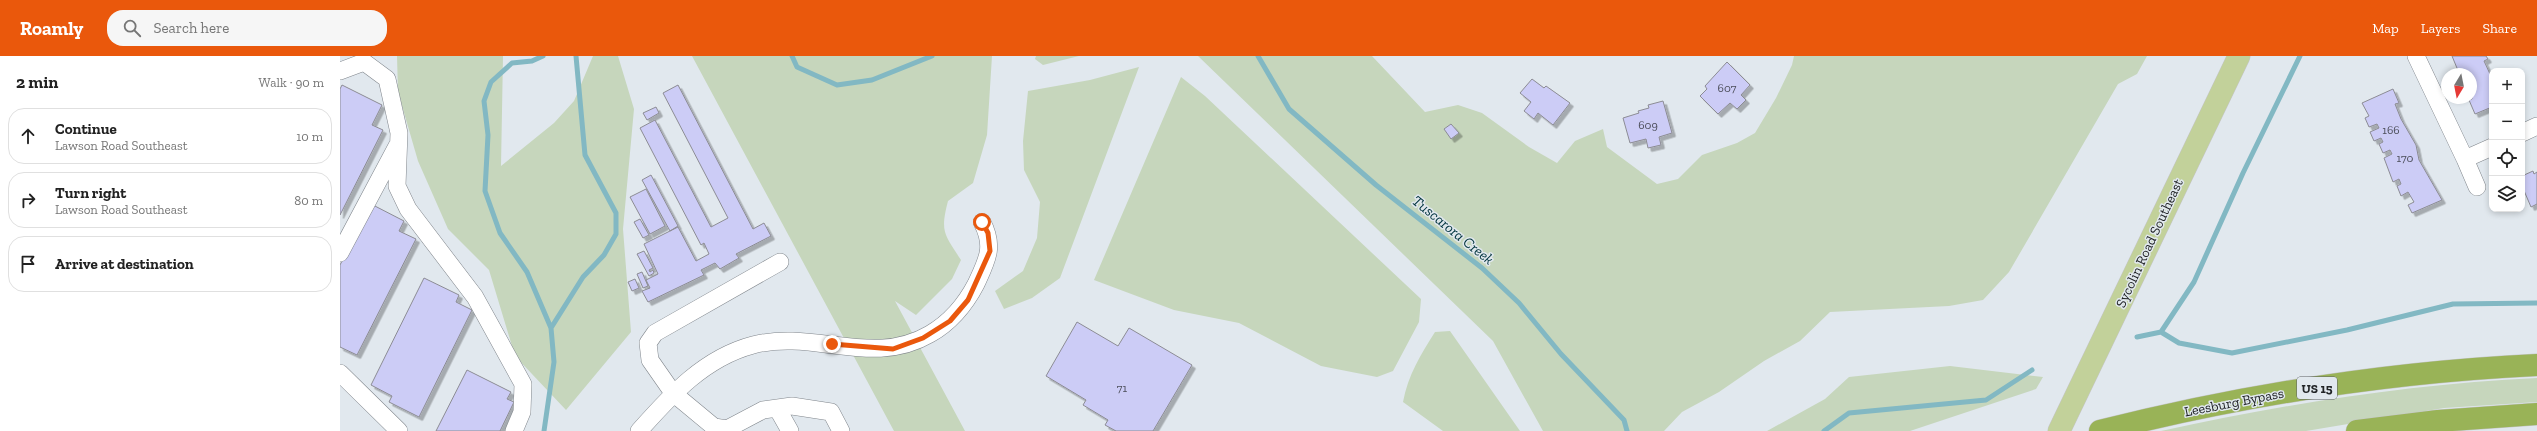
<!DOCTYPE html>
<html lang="en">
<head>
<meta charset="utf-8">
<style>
	:root { --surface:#fff; --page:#f6f6f6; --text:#222; --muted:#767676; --line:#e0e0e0; --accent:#ea580c }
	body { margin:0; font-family:"Zilla Slab",serif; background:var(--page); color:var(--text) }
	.controls { position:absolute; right:12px; top:12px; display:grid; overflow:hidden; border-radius:8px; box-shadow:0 2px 6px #0003 }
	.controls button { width:36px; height:36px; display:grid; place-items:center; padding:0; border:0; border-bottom:1px solid var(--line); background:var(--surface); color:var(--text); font:20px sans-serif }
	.compass { position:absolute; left:2101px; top:12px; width:36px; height:36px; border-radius:50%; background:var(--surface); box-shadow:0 2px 6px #0003; rotate:190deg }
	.stop { position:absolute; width:12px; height:12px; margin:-9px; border:3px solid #ea580c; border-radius:50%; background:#fff }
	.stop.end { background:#ea580c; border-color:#fff; box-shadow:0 1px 4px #0008 }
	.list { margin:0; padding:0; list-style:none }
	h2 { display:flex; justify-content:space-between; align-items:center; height:52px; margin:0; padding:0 16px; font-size:17px }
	h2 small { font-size:13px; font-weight:400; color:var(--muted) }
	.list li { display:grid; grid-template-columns:26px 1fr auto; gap:12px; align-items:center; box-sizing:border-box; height:56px; margin:0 8px 8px; padding:0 8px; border:1px solid var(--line); border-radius:16px }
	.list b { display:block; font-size:15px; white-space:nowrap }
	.list p { margin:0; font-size:13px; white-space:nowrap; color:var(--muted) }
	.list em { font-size:13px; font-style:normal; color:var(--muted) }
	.icon { flex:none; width:22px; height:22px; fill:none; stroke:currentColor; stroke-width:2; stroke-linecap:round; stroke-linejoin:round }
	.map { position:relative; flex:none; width:2197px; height:375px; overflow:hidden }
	header { display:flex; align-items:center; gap:24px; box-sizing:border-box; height:56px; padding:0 20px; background:var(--accent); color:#fff }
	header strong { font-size:19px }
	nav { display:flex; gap:22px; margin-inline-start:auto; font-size:14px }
	.search { width:280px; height:36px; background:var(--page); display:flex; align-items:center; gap:10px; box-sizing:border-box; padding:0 14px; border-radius:16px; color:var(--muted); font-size:15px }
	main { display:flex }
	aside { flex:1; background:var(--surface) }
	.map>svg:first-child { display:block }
	.green { fill:#c6d6bc }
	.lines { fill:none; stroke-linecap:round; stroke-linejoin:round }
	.stream { stroke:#82b8c3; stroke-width:5 }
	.building { fill:#ccccf6; stroke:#8c8c94; filter:url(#shadow) }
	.minor-casing { stroke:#80868c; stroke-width:18 }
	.major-casing { stroke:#c5c6c7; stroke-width:23 }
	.highway-casing { stroke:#c5c6c7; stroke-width:23 }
	.minor { stroke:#fff; stroke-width:17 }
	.major { stroke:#c2d19a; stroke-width:22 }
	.highway { stroke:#99b357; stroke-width:22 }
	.route { stroke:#ea580c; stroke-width:5 }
	.labels { text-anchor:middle; stroke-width:3; stroke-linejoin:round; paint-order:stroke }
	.number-label { font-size:12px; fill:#4c4e5a }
	.shield { fill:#e1e8ee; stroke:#5b5f62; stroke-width:1 }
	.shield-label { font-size:13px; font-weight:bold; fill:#212426 }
	.street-label { font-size:14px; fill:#212426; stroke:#e1e8ee }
	.water-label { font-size:15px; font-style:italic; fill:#00343d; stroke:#e1e8ee }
</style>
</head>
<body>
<header>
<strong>Roamly</strong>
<div class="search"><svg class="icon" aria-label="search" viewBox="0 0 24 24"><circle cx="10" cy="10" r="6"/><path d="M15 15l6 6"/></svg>Search here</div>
<nav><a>Map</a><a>Layers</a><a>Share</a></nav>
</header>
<main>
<aside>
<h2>2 min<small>Walk · 90 m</small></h2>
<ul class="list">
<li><svg class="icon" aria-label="ahead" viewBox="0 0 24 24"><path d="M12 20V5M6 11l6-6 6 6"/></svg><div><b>Continue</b><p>Lawson Road Southeast</p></div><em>10 m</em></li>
<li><svg class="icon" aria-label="right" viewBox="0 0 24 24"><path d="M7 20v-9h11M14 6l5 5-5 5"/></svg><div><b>Turn right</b><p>Lawson Road Southeast</p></div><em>80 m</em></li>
<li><svg class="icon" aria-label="arrive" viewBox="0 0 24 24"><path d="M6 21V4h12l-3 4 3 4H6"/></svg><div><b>Arrive at destination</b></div></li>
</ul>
</aside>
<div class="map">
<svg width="2197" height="375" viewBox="0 0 2197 375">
	<defs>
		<filter id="shadow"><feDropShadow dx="3.5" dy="3.5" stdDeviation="0" flood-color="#0004"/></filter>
	</defs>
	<rect width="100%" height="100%" fill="#e1e8ee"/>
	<path class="green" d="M57 0H163L161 110 214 67 234 45 253 0H278L294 53 283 173 291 276 226 354 175 300 149 214 108 173 78 105 58 36Z
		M352 0H652L647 79 633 127 608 145C600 176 604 178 621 204L612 223 576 259 555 245 625 375H554Z
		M696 0H739L703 9 695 3Z
		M858 0H1032L1085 56 1118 49 1142 57 1189 91 1217 107 1235 85 1263 73 1267 91 1317 128 1338 123 1362 99 1397 87 1415 77 1436 42 1452 9 1454 0H1807L1797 18 1778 28 1669 216 1643 244 1609 250 1490 256 1460 285 1424 305 1379 336 1342 356 1324 375H1203L1153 285Z
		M799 11 720 222 692 242 664 253 655 235 683 215 697 182 700 146 684 114 683 85 688 35 750 24Z
		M841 21 865 40 1081 243 1079 266 1053 315 1037 321 981 310 899 267 834 254 754 224Z
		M1110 275 1180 375H1103L1063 346C1068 319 1081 298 1095 276Z
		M1610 310 1703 321 1696 333 1570 375H1427L1485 343 1509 321Z
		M2197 322V346L2104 352 1966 375H1821C1944 348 2071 328 2197 322Z"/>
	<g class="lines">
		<path class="stream" d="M203 0 192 5 172 7 151 26 144 45 148 79 145 135 160 177 187 216 211 272 214 306 204 375
			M452 0 457 11 497 29 532 24 592 0
			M918 0 949 53 1036 129 1142 212 1179 247 1221 298 1284 364 1287 375
			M211 272 243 221 264 199 276 178V157L245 99 236 0
			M1821 276 1854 226 1903 117 1960 0
			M1797 281 1821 276 1839 287 1892 297 2007 274 2113 248 2197 247
			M1484 375 1509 357 1646 344 1692 314"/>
	</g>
	<path class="building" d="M2112 0H2146L2148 3 2144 5 2150 18H2152V51L2135 58 2129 44 2132 43 2131 18 2119 17Z
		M1387 6 1410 29 1401 39 1406 44 1397 53 1390 47 1378 58 1360 40 1367 33 1365 30Z
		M1192 23 1204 32 1206 30 1230 47 1213 69 1198 57 1194 63 1184 55 1191 46 1180 37Z
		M2 29 42 49 32 69 43 74 0 159V33Z
		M338 29 413 173 424 167 431 180 396 198 399 202 380 213 375 207 361 214 364 219 308 246 302 235 310 232 306 224 318 218 304 188 338 171 356 205 369 198 364 187 361 189 300 72 315 64 371 171 388 162 323 37Z
		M2053 33 2059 47 2055 48 2061 63 2076 89 2079 104 2102 144 2072 157 2068 149 2074 146 2068 136 2061 140 2057 130 2061 128 2059 123 2053 126 2044 102 2052 98 2050 94 2043 97 2039 88 2043 86 2041 82 2034 85 2030 76 2039 72 2037 68 2029 71 2025 62 2029 60 2022 47Z
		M1323 45 1332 77 1319 81 1321 89 1308 92 1306 83 1290 87 1283 62 1299 57 1298 55 1309 52 1308 49Z
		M316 51 319 57 307 64 303 57Z
		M1111 68 1119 77 1111 83 1104 73Z
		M2193 115 2194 118 2197 116V148L2191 151 2182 130V120Z
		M311 119 338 170 330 175 302 124Z
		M306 133 325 170 310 178 290 141Z
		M31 148 64 165 59 175 76 183 17 299 0 291V209Z
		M300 163 309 179 303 182 294 166Z
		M304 195 313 212 309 214 310 216 313 214 314 217 309 220 297 198Z
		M302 216 308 230 303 232 297 218Z
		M84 222 119 239 116 246 132 254 79 361 49 346 52 340 31 329Z
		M295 223 299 232 292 235 288 226Z
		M737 266 778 290 789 272 852 309 813 375H776L765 369 768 364 743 349 746 344 706 320Z
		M127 314 171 336 167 343 174 346 160 375H96Z"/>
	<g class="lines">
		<g class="minor-casing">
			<path id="minor" d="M2076 0 2125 103 2152 91
				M0 15 24 6 47 23 59 77 57 130 68 153 135 241 183 328 182 356 174 375
				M2182 77 2197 70
				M2125 103 2137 131
				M0 197 57 90
				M440 206 315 277 308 287 310 304 333 337 374 371 387 373 423 354 452 350 491 356 501 375
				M0 317 59 375
				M437 352 450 375
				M299 375C331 339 364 302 413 289 475 273 532 312 590 278 611 266 625 249 636 228 647 204 655 191 642 166"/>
		</g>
		<g class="major-casing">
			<path id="major" d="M1719 375 1899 0"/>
		</g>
		<g class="highway-casing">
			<path id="highway" d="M1760 375C1903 339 2050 316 2197 309
				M2017 375 2098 365 2197 358"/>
		</g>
		<use href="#minor" class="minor"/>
		<use href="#major" class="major"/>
		<use href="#highway" class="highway"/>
	</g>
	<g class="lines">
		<path class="route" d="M492 288 553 293 583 282 610 265 628 244 650 195 648 177 642 166"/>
	</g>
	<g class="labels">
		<g class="number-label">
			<text x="1387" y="36">607</text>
			<text x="1308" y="73">609</text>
			<text x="2051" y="78">166</text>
			<text x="2065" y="106">170</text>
			<text x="782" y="336">71</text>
		</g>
		<rect class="shield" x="1957" y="321" width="40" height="22" rx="3"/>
		<g class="shield-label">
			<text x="1977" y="337">US 15</text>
		</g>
		<g class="street-label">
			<text transform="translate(1809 187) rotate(-65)" y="5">Sycolin Road Southeast</text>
			<text transform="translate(1894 346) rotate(-11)" y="5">Leesburg Bypass</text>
		</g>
		<g class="water-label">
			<text transform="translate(1113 174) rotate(39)" y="5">Tuscarora Creek</text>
		</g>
	</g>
</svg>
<div class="controls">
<button>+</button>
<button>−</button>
<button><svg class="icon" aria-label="locate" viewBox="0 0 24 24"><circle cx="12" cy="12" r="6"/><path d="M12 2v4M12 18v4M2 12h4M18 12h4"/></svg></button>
<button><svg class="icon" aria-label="layers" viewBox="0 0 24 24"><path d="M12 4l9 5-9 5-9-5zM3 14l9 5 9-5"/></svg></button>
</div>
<svg class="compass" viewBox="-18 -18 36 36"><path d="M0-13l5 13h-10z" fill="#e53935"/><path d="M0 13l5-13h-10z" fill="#767676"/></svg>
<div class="stop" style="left:642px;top:166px"></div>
<div class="stop end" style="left:492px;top:288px"></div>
</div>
</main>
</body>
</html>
